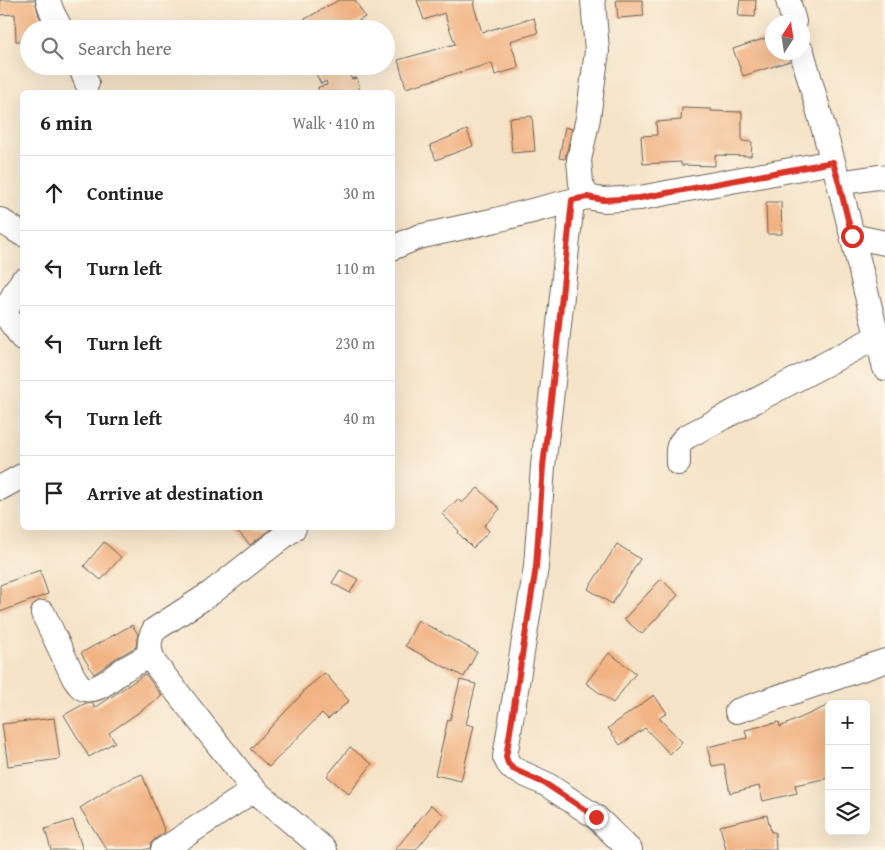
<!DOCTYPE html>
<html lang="en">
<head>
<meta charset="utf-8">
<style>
	:root { --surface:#fff; --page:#f6f6f6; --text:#222; --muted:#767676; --line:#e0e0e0 }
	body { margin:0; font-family:"Gentium Book Plus",serif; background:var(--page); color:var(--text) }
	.controls { position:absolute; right:15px; bottom:15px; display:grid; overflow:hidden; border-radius:8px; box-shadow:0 5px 20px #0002 }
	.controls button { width:45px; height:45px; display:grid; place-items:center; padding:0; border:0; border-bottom:1px solid var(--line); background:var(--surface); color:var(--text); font:25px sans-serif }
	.compass { position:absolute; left:765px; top:15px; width:45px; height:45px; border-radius:50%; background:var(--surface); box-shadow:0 5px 20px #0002; rotate:12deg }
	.stop { position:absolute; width:15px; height:15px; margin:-11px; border:4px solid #d93025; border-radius:50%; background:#fff }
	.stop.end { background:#d93025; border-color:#fff; box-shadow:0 1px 5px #0008 }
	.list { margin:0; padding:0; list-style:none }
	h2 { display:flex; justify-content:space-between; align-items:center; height:65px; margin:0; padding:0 20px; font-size:21px }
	h2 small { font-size:16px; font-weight:400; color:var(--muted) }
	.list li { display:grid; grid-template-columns:32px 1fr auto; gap:15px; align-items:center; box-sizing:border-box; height:75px; padding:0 20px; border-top:1px solid var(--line) }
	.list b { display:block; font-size:19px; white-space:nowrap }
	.list em { font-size:16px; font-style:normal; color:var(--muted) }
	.icon { flex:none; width:28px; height:28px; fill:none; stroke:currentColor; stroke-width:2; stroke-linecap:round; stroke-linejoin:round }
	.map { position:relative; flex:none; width:885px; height:850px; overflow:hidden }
	.search { position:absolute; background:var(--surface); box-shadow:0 5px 20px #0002; left:20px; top:20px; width:375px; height:55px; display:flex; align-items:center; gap:12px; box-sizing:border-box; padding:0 18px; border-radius:28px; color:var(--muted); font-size:19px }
	.panel { position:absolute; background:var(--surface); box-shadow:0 5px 20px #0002; left:20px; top:90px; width:375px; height:440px; border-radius:8px }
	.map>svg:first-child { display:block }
	.building { fill:#f2b383 }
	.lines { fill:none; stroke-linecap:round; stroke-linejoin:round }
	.minor-casing { stroke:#686258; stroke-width:26 }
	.minor { stroke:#fff; stroke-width:24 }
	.route { stroke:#d93025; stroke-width:6 }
</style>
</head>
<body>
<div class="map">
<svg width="885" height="850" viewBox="0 0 885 850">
	<rect width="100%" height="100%" fill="#fcf5e5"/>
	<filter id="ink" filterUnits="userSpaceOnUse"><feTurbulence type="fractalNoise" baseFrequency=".02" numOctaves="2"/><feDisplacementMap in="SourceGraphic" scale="10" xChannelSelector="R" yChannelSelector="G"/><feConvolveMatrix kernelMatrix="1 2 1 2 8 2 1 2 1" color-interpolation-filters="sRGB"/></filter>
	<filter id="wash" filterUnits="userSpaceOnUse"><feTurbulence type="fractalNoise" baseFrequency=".0096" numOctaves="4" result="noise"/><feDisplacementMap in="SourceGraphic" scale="20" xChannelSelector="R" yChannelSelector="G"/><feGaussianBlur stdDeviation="1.12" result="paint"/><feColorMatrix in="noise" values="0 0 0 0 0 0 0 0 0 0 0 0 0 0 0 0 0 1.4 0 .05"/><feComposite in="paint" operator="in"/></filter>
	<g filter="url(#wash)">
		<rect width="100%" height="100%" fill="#f6e3c8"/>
		<g id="blocks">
			<path class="building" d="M0 0H35L39 16 43 24V29H29V41H16L15 14 0 15Z
				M339 0H355L365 17 344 29H287Z
				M417 0H475V2L473 3 482 32 534 18 538 33 510 41 519 68 495 75 492 63 406 88 398 60 455 44 444 13 424 20Z
				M616 0H642L644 16 618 18Z
				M740 0H756L755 17 738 16Z
				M772 36V52H789L790 61 743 76 733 49Z
				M312 66H356L347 71 352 79 357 78 360 92H319L318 87 327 85 326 81 321 84Z
				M682 108 711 109V111L742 112V141L752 142 751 156 715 155V166L681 165V162L643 164 641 136 657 135 656 122 681 120Z
				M532 116 535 151 512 153 509 118Z
				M565 127 572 129 565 159 559 158Z
				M467 130 473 146 436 160 430 145Z
				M766 202H781L782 234H767Z
				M478 488 500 509 484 526 489 531 473 548 458 533 459 531 442 514 458 499 462 503Z
				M235 528H272L250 545Z
				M104 542 121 557 101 580 84 566Z
				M617 544 640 559 612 604 588 589Z
				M40 570 48 594 0 612V585Z
				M340 570 358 579 350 593 332 583Z
				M661 579 678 595 642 634 624 619Z
				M418 620 477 652 464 677 405 646Z
				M132 625 138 634 136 647 116 658 94 674 81 653Z
				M609 653 636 673 613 703 586 683Z
				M325 673 349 701 328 719 322 713 269 767 250 749 304 692 303 691Z
				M145 674 162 696 109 733 115 742 89 757 64 715 86 703H92L95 708Z
				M460 680 476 684 466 724 474 726 461 781 435 775 448 719 450 720Z
				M654 695 667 713 659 718 682 742 670 754 645 728 620 745 608 728Z
				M829 705V778L795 785 797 793 763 801 759 786 730 793 724 764 712 766 707 747 747 738 745 730 779 722 780 727Z
				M54 718 60 759 8 766 2 724Z
				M350 747 372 764 349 794 327 776Z
				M142 774 165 832 155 839 151 843 150 848 144 850H107L80 808 114 786Z
				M431 805 444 815 416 850H395Z
				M767 815 771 832H775L776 850H726L720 826Z
				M73 820 83 850H51L45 829Z"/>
		</g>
	</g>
	<g filter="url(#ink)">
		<use href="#blocks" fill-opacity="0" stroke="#686258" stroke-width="1"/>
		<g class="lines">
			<g class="minor-casing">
				<path id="minor" d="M48 0 52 12 61 29
					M788 0 794 22
					M802 52 839 183 885 368
					M80 66 87 83
					M839 183 878 177 885 178
					M587 197 581 183 579 160 588 118 597 51 593 0
					M572 201 552 391 543 466 536 567 505 757 508 763 513 769 546 784 596 817 630 850
					M0 220 22 234
					M852 236 885 243
					M392 248 418 237 496 220 587 197 603 200 640 198 833 162
					M22 281C17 290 3 308 8 318 12 325 18 331 22 338
					M678 463C678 451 676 445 686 437L877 337
					M0 488 22 476
					M294 528 211 593 154 630C147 643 149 651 155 664L254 790 325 850
					M43 613 74 678C77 682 80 688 85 689 99 692 113 677 123 670 132 665 141 660 150 655
					M737 711 885 661
					M163 850 254 790"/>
			</g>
			<use href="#minor" class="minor"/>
		</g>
	</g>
	<g class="lines" filter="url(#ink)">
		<path class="route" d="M596 817 546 784 513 769 508 763 506 757 536 567 543 466 552 391 572 200 587 197 603 200 640 198 833 162 839 183 852 236"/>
	</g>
</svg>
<div class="controls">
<button>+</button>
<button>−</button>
<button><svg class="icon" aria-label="layers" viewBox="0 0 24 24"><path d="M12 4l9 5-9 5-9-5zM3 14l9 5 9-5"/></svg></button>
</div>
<svg class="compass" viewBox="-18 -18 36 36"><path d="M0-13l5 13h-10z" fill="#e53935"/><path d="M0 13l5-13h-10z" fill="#767676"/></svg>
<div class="stop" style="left:852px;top:236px"></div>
<div class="stop end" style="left:596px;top:817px"></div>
<div class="search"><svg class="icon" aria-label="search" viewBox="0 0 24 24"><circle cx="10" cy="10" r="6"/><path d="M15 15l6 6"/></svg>Search here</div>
<section class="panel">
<h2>6 min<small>Walk · 410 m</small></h2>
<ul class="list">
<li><svg class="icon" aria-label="ahead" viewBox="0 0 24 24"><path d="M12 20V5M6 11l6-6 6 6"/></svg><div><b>Continue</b></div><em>30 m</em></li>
<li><svg class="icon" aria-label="left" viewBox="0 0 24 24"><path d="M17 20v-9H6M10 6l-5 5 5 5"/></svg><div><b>Turn left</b></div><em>110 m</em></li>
<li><svg class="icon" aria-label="left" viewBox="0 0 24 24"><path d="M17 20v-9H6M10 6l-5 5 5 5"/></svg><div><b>Turn left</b></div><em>230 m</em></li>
<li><svg class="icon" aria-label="left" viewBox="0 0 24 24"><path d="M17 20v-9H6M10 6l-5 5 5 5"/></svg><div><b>Turn left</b></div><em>40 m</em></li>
<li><svg class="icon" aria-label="arrive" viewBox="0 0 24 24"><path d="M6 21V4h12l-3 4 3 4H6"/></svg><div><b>Arrive at destination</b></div></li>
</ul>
</section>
</div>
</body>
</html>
